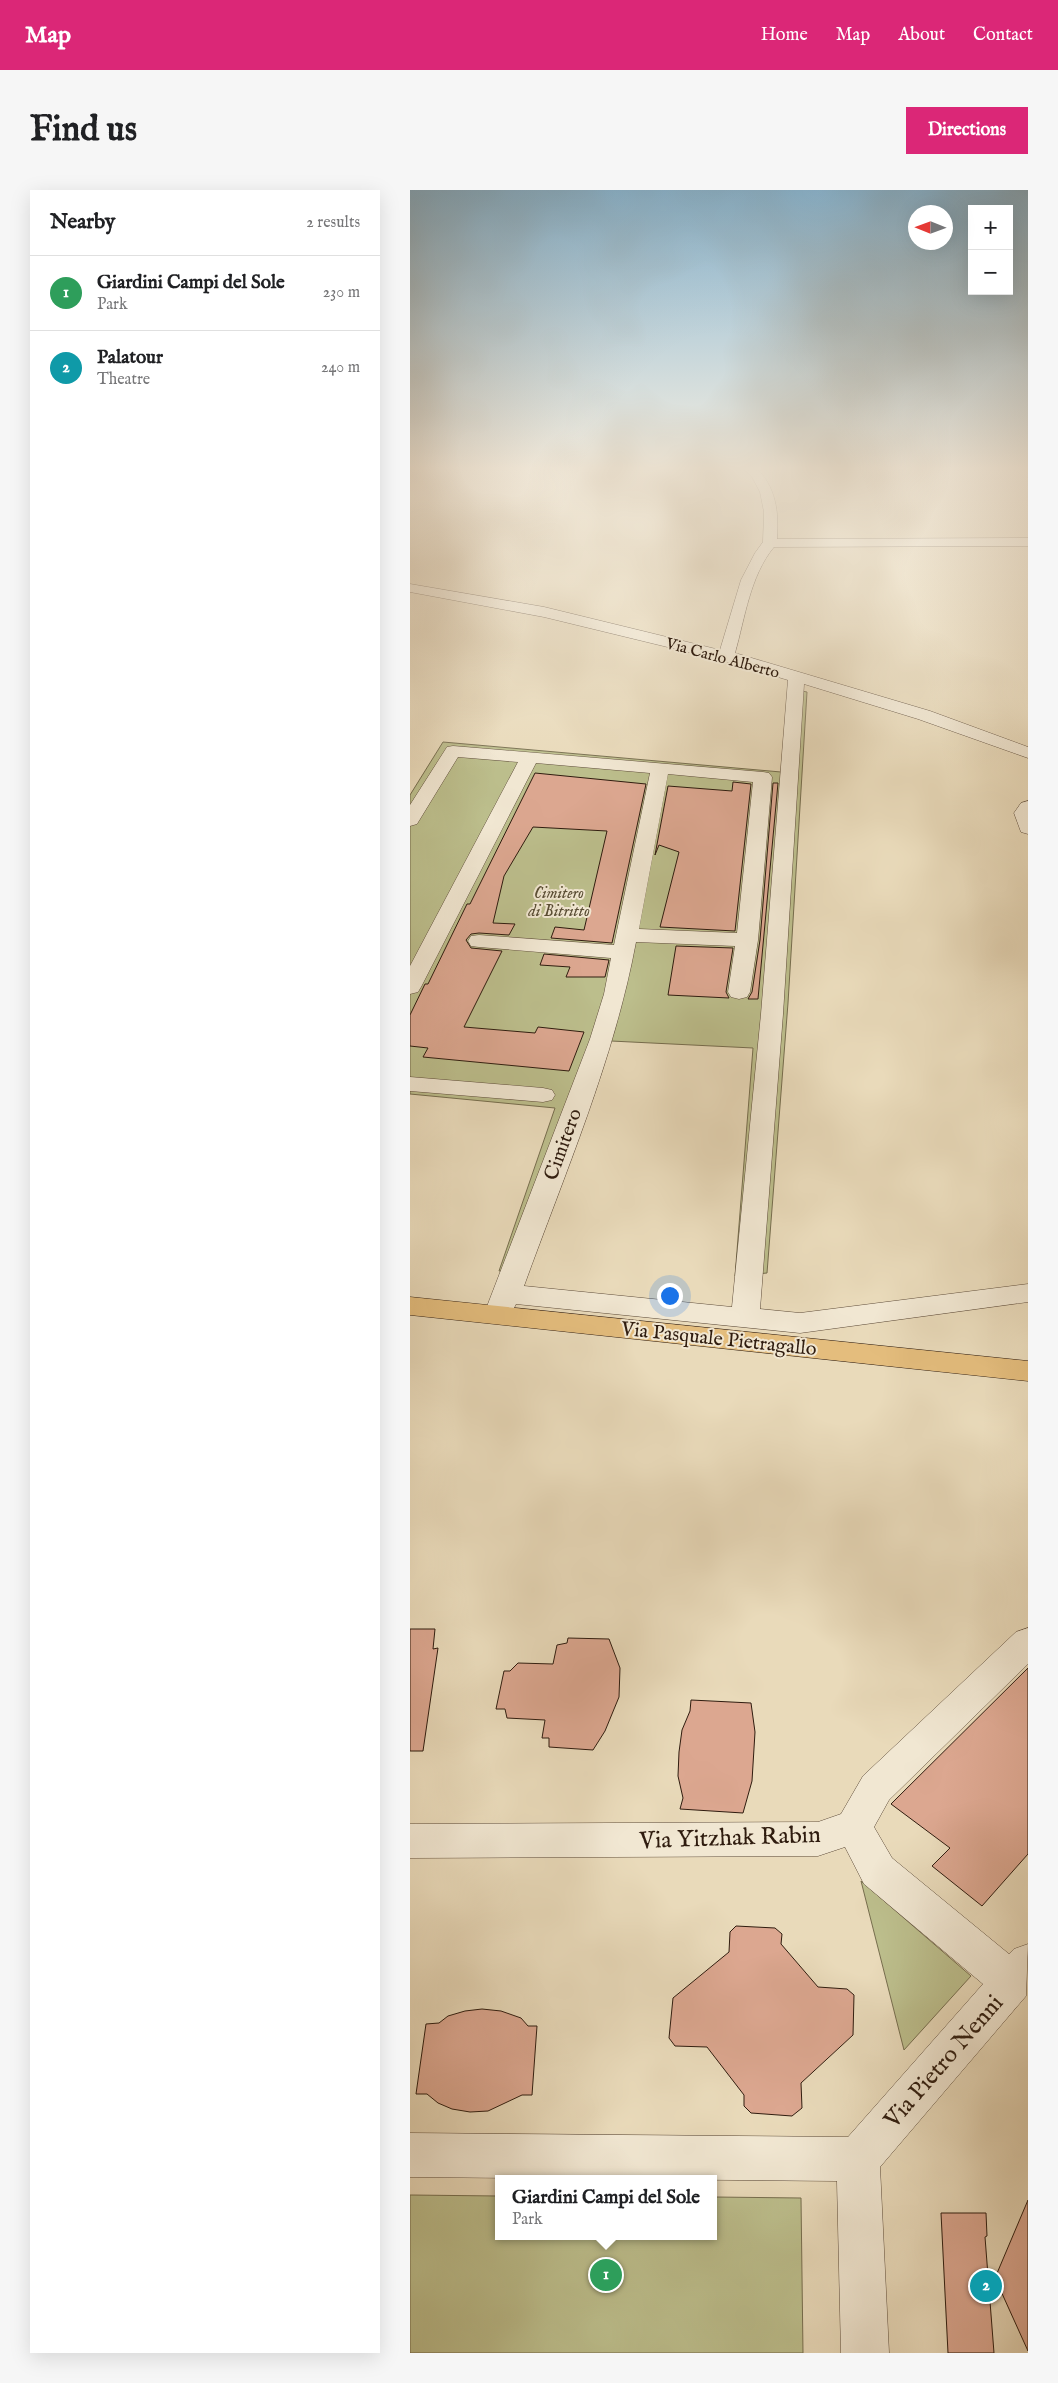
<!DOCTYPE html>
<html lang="en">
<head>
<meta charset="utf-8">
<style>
	:root { --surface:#fff; --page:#f6f6f6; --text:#202124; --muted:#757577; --line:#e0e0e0; --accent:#db2777 }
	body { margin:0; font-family:"IM FELL English",serif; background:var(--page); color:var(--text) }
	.controls { position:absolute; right:15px; top:15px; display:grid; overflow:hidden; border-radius:0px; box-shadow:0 5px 20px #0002 }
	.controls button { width:45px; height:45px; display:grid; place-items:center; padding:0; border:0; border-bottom:1px solid var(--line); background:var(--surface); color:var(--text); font:25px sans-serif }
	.compass { position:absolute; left:498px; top:15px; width:45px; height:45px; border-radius:50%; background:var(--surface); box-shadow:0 5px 20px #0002; rotate:271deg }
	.you { position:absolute; left:259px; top:1105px; width:18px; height:18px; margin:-12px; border:4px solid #fff; border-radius:50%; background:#1a73e8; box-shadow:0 0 0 8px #1a73e833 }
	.badge { display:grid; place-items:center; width:32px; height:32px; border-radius:50%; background:var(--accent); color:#fff; font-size:16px; font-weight:700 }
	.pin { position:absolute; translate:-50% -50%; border:2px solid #fff; box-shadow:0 1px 5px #0006 }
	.popup { position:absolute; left:85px; top:1985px; width:222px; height:65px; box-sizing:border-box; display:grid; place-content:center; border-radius:0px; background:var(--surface); filter:drop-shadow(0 1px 4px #0005); font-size:16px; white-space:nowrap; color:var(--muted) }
	.popup b { font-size:19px; color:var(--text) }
	.popup::after { content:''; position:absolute; left:50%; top:100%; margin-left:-10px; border:10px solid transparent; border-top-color:var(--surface) }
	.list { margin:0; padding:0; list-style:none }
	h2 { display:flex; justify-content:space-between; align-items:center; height:65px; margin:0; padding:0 20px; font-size:21px }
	h2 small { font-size:16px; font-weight:400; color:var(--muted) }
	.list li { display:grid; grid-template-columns:32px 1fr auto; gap:15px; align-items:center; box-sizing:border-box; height:75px; padding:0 20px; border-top:1px solid var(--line) }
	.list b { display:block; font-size:19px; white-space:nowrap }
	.list p { margin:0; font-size:16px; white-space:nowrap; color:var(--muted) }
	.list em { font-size:16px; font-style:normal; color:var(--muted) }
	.map { position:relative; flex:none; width:618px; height:2163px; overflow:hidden; border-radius:0px }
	header { display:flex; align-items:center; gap:30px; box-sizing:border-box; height:70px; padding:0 25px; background:var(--accent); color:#fff }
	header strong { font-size:24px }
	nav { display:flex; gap:28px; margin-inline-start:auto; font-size:18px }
	.intro { display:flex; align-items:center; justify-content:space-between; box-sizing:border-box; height:120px; padding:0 30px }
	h1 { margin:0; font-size:35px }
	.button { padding:12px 22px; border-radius:0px; background:var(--accent); color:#fff; font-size:18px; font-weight:700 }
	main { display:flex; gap:30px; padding:0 30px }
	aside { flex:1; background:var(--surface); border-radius:0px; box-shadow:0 5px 20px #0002 }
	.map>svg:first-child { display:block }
	.green { fill:#bcbe8c; stroke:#766d4e }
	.building { fill:#dca790; stroke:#2f1c0f }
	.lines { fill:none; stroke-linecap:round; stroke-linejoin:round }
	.minor-casing { stroke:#5e4c3a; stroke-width:1 }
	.major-casing { stroke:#2f1c0f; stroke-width:1 }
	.minor { fill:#f1e7d2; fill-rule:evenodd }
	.major { fill:#e4bd7d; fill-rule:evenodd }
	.labels { text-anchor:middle; stroke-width:4; stroke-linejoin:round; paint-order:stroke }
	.far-street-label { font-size:16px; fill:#2f1c0f; stroke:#f1e7d2 }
	.far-park-label { font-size:16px; font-style:italic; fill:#594d34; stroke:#f1e7d2 }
	.street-label { font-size:20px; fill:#2f1c0f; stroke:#f1e7d2 }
	.near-street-label { font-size:24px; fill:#2f1c0f; stroke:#f1e7d2 }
</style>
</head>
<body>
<header>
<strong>Map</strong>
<nav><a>Home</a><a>Map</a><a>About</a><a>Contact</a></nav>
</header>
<div class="intro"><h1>Find us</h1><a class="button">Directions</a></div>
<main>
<aside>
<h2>Nearby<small>2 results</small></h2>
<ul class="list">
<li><span class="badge" style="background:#2e9e5b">1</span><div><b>Giardini Campi del Sole</b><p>Park</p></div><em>230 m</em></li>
<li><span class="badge" style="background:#0f9aa8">2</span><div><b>Palatour</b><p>Theatre</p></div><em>240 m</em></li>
</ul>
</aside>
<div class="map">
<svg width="618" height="2163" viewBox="0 0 618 2163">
	<rect width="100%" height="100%" fill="#e9daba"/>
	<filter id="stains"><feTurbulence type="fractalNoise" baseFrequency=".004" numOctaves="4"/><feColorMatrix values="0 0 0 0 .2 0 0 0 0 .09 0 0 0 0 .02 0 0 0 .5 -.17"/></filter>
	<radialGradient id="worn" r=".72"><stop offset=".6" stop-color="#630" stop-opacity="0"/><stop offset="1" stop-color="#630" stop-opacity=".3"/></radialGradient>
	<path class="green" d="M382 499 397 502 378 813 357 1083 325 1086 343 858 201 851 118 1083 89 1081 145 918 0 904V605L33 552 371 582Z
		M451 1691 561 1786 494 1860Z
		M0 2005 88 2006 89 2046H304V2007L391 2008 393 2163H0Z"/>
	<path class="building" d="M125 583 236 594 202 753 141 748 145 737 174 740 197 641 123 637 94 686 83 733 105 734 99 745 69 743 61 744 56 750 61 758 92 761 54 837 125 843 128 837 174 842 159 881 13 867 18 858 0 856V825L15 794H18L57 714H60Z
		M323 592 341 594 325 741 250 737 269 662 249 655 245 665 258 596 322 601Z
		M363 593H368L348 809H338L342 802 350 750Z
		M266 756 323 758 316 802 319 808 258 805Z
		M134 764 199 770 195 787H156L160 777 130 775Z
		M0 1439H25L23 1459 28 1458 13 1561H0Z
		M158 1448 199 1449 210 1478 209 1507 195 1541 183 1560 139 1557V1548H132L135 1530 97 1528 95 1519H86L94 1481H100L108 1473 143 1474 147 1455 157 1453Z
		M618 1478V1664L572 1716 522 1676 540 1658 481 1614Z
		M281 1510 341 1513 345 1542 342 1591 333 1623 270 1619 273 1608 268 1586 269 1562 272 1540 280 1521Z
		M326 1736 365 1738 372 1744 371 1754 408 1797 437 1799 444 1805 443 1845 391 1893 392 1918 382 1926 341 1923 334 1916V1905L297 1857 265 1856 259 1848 263 1808 319 1762 320 1742Z
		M72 1819 91 1821 111 1828 118 1836H127L122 1905H112L78 1921 60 1922 42 1919 28 1913 17 1904H6L16 1834 29 1833 38 1826 55 1821Z
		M618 2010V2161L585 2088Z
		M531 2023H576L577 2046 575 2047 584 2163H538Z"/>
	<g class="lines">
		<g class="minor-casing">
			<path id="minor" d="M332 277H345C366 296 369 322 367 349L618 348V356L364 357C340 386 335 428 325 463L520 521 618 557V568L508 529 394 494 373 824 350 1119 390 1123 618 1094V1112L390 1143 106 1114 100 1126 90 1128 80 1126 76 1119 180 849 194 804 201 768 69 757 61 756 58 751 61 746 69 745 204 755 240 583 126 573 11 797 8 802 0 804V776L108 572 48 567 7 634 0 636V615L37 557 43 556 353 582 359 583 362 587 348 750 340 802 337 807 329 809 321 807 318 802 325 756 226 752C204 870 155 983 114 1096L322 1117 351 824 378 490 311 470 134 427 0 402V394L134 417 310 460 331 390 345 363 353 352 354 322 350 302 342 287ZM258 584 343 592 327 743 229 739Z
				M618 611V644L611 642 604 623 611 613Z
				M0 887 133 898 142 900 145 905 142 910 133 912 0 901Z
				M618 1438V1474L479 1610 464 1637 482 1668 599 1764 604 1759 618 1754 616 1806 470 1977 479 2163H431L427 1991 0 1987V1943L438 1947 573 1794 454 1694 435 1657 408 1666 0 1668V1634L408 1632 431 1624 453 1586 606 1442Z"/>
		</g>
		<g class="major-casing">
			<path id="major" d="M0 1107 618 1171V1191L0 1125Z"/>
		</g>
		<use href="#minor" class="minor"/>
		<use href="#major" class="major"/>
	</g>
	<linearGradient id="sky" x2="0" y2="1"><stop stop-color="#88b6d3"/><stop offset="0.48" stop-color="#f5eee0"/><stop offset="1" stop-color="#f5eee0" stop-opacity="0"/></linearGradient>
	<rect width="618" height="580" fill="url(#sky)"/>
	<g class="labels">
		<g class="far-street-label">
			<text transform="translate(313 467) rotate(15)" y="6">Via Carlo Alberto</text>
		</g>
		<g class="far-park-label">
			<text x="149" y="708">Cimitero<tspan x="149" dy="18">di Bitritto</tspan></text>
		</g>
		<g class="street-label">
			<text transform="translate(152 954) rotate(-70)" y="7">Cimitero</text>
			<text transform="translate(309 1148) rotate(6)" y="7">Via Pasquale Pietragallo</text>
		</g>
		<g class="near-street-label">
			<text transform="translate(320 1647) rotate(-2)" y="8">Via Yitzhak Rabin</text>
			<text transform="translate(533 1871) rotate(-49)" y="8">Via Pietro Nenni</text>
		</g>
	</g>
	<rect width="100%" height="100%" filter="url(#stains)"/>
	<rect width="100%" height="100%" fill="url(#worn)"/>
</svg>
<div class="controls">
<button>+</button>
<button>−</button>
</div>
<svg class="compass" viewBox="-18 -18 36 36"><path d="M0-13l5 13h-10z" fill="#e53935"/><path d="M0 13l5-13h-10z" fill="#757577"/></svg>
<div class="you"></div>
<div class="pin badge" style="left:196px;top:2085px;background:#2e9e5b">1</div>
<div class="popup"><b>Giardini Campi del Sole</b>Park</div>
<div class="pin badge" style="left:576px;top:2096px;background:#0f9aa8">2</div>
</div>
</main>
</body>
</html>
